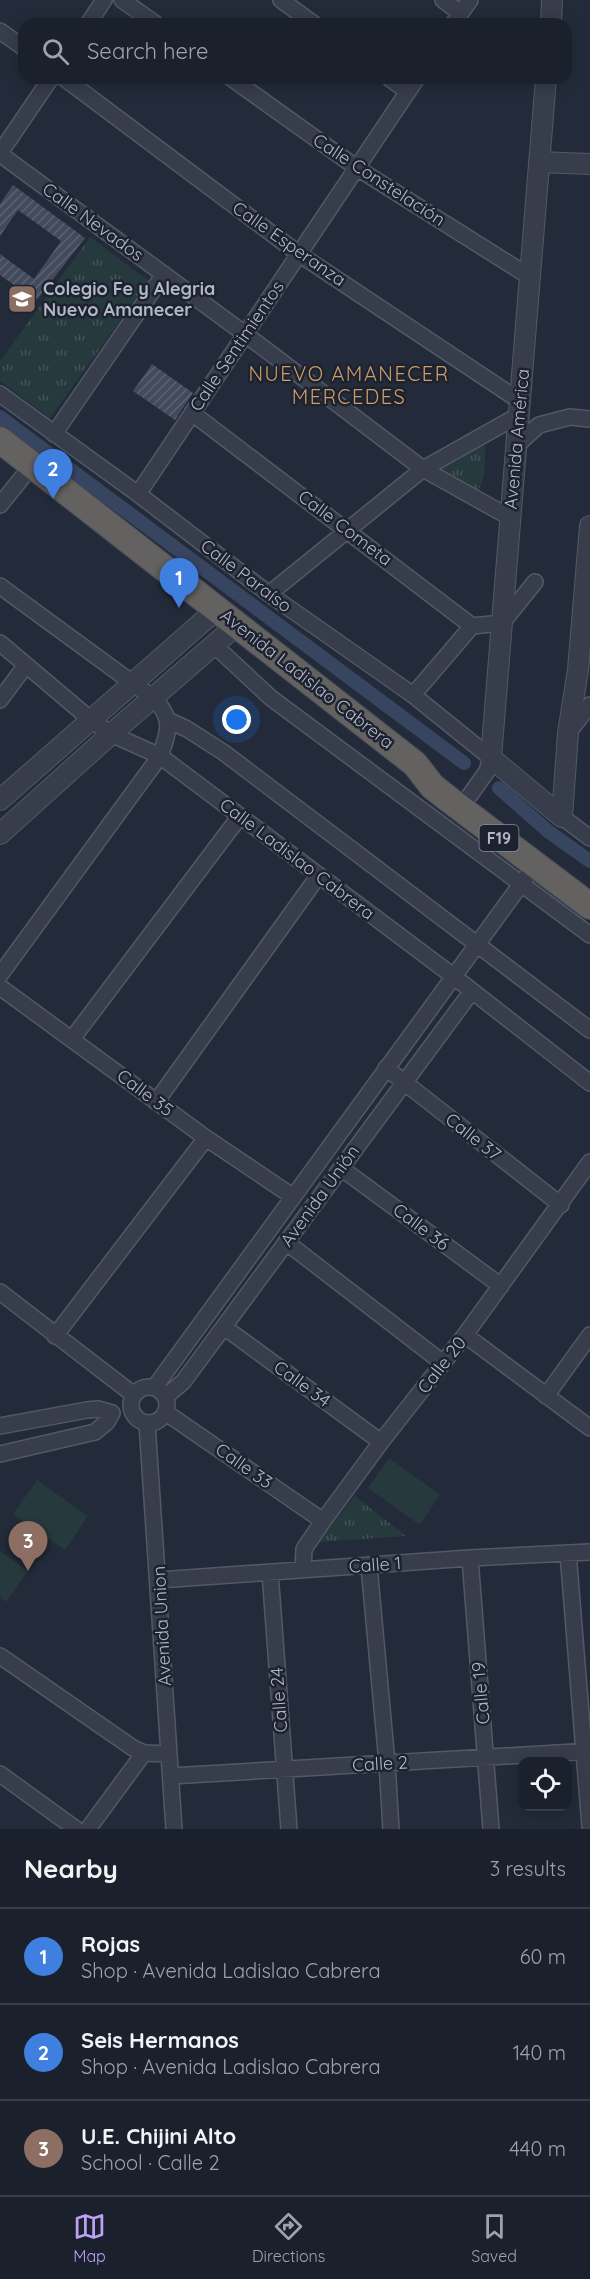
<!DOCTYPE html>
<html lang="en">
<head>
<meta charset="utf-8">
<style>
	:root { --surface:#1a202c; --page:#272d38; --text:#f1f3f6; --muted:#9fa3a9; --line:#383e48; --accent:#bca0f2 }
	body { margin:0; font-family:Quicksand,sans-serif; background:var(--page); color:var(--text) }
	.controls { position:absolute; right:18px; bottom:18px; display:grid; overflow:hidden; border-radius:12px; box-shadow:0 3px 15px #0003 }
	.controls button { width:54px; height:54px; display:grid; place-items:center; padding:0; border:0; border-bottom:2px solid var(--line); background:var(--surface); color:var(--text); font:30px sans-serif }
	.you { position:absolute; left:237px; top:720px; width:21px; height:21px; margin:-15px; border:4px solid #fff; border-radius:50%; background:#1a73e8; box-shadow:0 0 0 9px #1a73e833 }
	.badge { display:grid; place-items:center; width:39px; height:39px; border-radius:50%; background:var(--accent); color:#fff; font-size:20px; font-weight:700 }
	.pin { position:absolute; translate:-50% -50px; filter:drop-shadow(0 2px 3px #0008) }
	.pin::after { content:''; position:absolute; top:32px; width:21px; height:18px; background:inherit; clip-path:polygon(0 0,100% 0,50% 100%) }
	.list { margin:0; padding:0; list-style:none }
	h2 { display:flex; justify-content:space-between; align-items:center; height:78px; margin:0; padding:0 24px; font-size:26px }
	h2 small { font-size:20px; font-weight:400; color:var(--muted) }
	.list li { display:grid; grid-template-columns:39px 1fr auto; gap:18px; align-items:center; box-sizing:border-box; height:96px; padding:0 24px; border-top:2px solid var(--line) }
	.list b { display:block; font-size:22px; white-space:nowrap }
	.list p { margin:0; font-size:20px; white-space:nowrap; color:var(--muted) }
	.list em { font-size:20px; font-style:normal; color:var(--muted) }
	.icon { flex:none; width:33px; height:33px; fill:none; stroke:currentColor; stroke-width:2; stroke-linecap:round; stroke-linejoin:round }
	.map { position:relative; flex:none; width:590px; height:1829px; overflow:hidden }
	.search { position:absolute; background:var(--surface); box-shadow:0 3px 15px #0003; left:18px; right:18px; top:18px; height:66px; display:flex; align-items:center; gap:15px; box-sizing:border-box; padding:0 21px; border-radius:18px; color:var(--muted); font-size:22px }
	.sheet { height:366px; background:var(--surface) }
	nav { display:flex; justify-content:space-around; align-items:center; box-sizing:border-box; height:84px; border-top:2px solid var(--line); background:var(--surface); font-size:16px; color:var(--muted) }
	nav a { display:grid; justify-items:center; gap:3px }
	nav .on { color:var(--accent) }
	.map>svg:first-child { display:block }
	.grass { fill:#26393d }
	.park { fill:url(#park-tufts) }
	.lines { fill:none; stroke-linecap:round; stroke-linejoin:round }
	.canal { stroke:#374561; stroke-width:14 }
	.building { fill:url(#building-hatch) }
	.minor-casing { stroke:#525866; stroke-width:18 }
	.tertiary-casing { stroke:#525866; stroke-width:22 }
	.trunk-casing { stroke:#424856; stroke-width:28 }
	.minor { stroke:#373d4b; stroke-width:15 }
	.tertiary { stroke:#373d4b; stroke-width:20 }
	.trunk { stroke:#636260; stroke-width:26 }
	.labels { text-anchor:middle; stroke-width:5; stroke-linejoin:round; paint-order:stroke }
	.shield { fill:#1c2230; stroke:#858b99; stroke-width:1.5 }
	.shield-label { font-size:16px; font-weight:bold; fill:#b2b8c6 }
	.street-label { font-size:18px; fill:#b2b8c6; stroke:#1c2230 }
	.poi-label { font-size:18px; font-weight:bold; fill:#b2b8c6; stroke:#1c2230; text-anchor:start }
	.neighbourhood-label { font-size:20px; letter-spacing:1.5px; fill:#d09e64; stroke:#1c2230 }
</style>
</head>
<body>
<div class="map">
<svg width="590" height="1829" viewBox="0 0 590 1829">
	<defs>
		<pattern id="park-tufts" width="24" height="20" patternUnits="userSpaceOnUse" patternTransform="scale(1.5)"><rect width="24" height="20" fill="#26393d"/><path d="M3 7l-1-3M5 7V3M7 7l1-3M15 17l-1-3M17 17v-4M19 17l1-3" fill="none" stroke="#435458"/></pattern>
		<pattern id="building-hatch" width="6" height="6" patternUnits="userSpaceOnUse" patternTransform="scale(1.5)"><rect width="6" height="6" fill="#424a5c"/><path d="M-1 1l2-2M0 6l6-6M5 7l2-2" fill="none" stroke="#5b6272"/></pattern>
	</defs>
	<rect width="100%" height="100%" fill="#232b3a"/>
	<path class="grass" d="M389 1458 440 1495 420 1525 368 1488Z
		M37 1480 88 1516 65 1550 13 1514Z
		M0 1551 28 1571 6 1602 0 1598Z"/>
	<path class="park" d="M90 237 149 281 50 418 0 381V361Z
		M484 428C484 448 490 478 475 494L432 467Z
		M355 1496 406 1536 318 1542Z"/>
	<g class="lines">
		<path class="canal" d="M0 417 464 763
			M499 788 549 832 590 861"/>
	</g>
	<path class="building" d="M13 185 85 238 36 301 0 275V254L34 279 61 241 18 210 0 236V204Z
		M152 364 193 393 175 420 133 391Z"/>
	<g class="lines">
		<g class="minor-casing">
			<path id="minor" d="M122 0 156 24
				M281 0 314 24
				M443 0 460 13
				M88 24 104 0
				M453 24 470 0
				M0 31 24 48
				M64 78 299 254 520 401
				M231 78 357 168 530 277
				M389 78 408 92
				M0 153 51 78
				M0 154 245 334 423 469 511 518
				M0 394 138 494 269 594 413 695 491 758 487 771 470 795
				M192 413 472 626 502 623 535 582
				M54 434 164 274
				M517 445 539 425 570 417 590 419
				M138 494 417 78
				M0 505 33 464
				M0 586 153 698C174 718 169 731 160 756L0 975
				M269 594 423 469 519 415
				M0 643 90 719 111 734 160 756 453 976 590 1083
				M213 644 271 698 590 935
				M413 695 472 626
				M0 700 26 665
				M168 720 187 729 223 752 590 1030
				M568 733 590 705
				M562 817 590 838
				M0 987 206 1138 292 1196
				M72 1039 240 816
				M386 1068 561 1205
				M156 1102 319 875
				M341 1168 501 1286
				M286 1242 443 1363
				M0 1292 134 1395
				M224 1327 381 1442
				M465 1335 590 1428
				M55 1336 206 1138
				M131 1405a18 18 0 1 1 36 0a18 18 0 1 1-36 0Z
				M154 1388 535 865
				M546 1396 590 1335
				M165 1397 183 1382 472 991
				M165 1412 323 1521
				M147 1423 174 1829
				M0 1426 87 1410 98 1409 112 1413
				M0 1454 95 1432 107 1422 112 1413
				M568 1553 590 1826
				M470 1558 491 1829
				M369 1566 387 1763 391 1829
				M303 1570 304 1549 323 1521 381 1442 465 1335 590 1162
				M270 1572 289 1829
				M159 1580 470 1558 590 1552
				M0 1656 133 1748 144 1753 169 1754
				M0 1774 76 1829
				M171 1776 590 1751
				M88 1829 144 1753"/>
		</g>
		<g class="tertiary-casing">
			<path id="tertiary" d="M551 24 552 0
				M546 78 491 758 562 817
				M539 162 590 164
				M0 800 217 609
				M562 817 568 733 578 670 590 526
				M0 834 111 734 238 624"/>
		</g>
		<g class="trunk-casing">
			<path id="trunk" d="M0 440 415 764 432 786 447 798 590 906"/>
		</g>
		<use href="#minor" class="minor"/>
		<use href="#tertiary" class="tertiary"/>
		<use href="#trunk" class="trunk"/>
	</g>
	<defs>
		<g id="school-square" transform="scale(1.5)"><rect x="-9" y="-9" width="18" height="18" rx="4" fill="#8d6e63" stroke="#1c2230"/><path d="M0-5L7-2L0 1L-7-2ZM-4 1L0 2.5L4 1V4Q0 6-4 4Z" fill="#fff"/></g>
	</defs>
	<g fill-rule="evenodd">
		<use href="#school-square" x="22" y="299"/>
	</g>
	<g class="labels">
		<rect class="shield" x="479.5" y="825" width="39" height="26" rx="4.5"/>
		<g class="shield-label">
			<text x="499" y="844">F19</text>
		</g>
		<g class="street-label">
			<text transform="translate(379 180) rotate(33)" y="6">Calle Constelación</text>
			<text transform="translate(93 222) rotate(36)" y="6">Calle Nevados</text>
			<text transform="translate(289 244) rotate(35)" y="6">Calle Esperanza</text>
			<text transform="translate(237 346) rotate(-56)" y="6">Calle Sentimientos</text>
			<text transform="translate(517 439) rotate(-85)" y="6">Avenida América</text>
			<text transform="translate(345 528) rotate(37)" y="6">Calle Cometa</text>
			<text transform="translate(246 576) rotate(37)" y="6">Calle Paraíso</text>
			<text transform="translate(307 679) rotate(38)" y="6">Avenida Ladislao Cabrera</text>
			<text transform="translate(297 859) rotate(37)" y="6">Calle Ladislao Cabrera</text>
			<text transform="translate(145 1093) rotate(37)" y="6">Calle 35</text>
			<text transform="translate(473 1137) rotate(38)" y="6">Calle 37</text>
			<text transform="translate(320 1196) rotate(-54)" y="6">Avenida Unión</text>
			<text transform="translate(421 1227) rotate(37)" y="6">Calle 36</text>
			<text transform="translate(442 1365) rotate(-52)" y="6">Calle 20</text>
			<text transform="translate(302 1384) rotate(36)" y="6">Calle 34</text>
			<text transform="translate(244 1466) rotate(35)" y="6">Calle 33</text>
			<text transform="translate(375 1565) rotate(-4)" y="6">Calle 1</text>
			<text transform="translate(162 1626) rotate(-93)" y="6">Avenida Union</text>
			<text transform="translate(481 1693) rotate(-95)" y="6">Calle 19</text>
			<text transform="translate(279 1700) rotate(-94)" y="6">Calle 24</text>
			<text transform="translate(380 1764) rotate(-3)" y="6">Calle 2</text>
		</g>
		<g class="poi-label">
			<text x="43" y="295">Colegio Fe y Alegria<tspan x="43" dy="21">Nuevo Amanecer</tspan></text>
		</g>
		<g class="neighbourhood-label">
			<text x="349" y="381">NUEVO AMANECER<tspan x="349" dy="23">MERCEDES</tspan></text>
		</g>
	</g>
</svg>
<div class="controls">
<button><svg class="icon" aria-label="locate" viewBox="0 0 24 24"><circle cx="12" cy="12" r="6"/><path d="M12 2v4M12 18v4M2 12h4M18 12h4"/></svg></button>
</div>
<div class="you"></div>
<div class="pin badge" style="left:179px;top:608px;background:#3f7fe0">1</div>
<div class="pin badge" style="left:53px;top:499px;background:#3f7fe0">2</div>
<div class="pin badge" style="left:28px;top:1571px;background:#8d6e63">3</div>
<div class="search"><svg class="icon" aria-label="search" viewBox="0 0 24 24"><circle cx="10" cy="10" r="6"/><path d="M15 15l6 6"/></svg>Search here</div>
</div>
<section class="sheet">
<h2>Nearby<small>3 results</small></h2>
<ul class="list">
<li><span class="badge" style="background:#3f7fe0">1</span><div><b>Rojas</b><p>Shop · Avenida Ladislao Cabrera</p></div><em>60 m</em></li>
<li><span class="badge" style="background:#3f7fe0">2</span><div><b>Seis Hermanos</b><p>Shop · Avenida Ladislao Cabrera</p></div><em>140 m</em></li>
<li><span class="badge" style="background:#8d6e63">3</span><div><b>U.E. Chijini Alto</b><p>School · Calle 2</p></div><em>440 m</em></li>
</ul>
</section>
<nav>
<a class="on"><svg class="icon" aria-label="map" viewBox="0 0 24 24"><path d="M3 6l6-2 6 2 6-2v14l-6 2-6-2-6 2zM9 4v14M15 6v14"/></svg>Map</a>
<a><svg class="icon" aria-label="directions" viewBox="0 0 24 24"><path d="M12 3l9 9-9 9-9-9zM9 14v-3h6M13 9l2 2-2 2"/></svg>Directions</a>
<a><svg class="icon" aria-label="saved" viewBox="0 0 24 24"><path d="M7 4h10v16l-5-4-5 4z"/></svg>Saved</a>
</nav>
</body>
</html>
